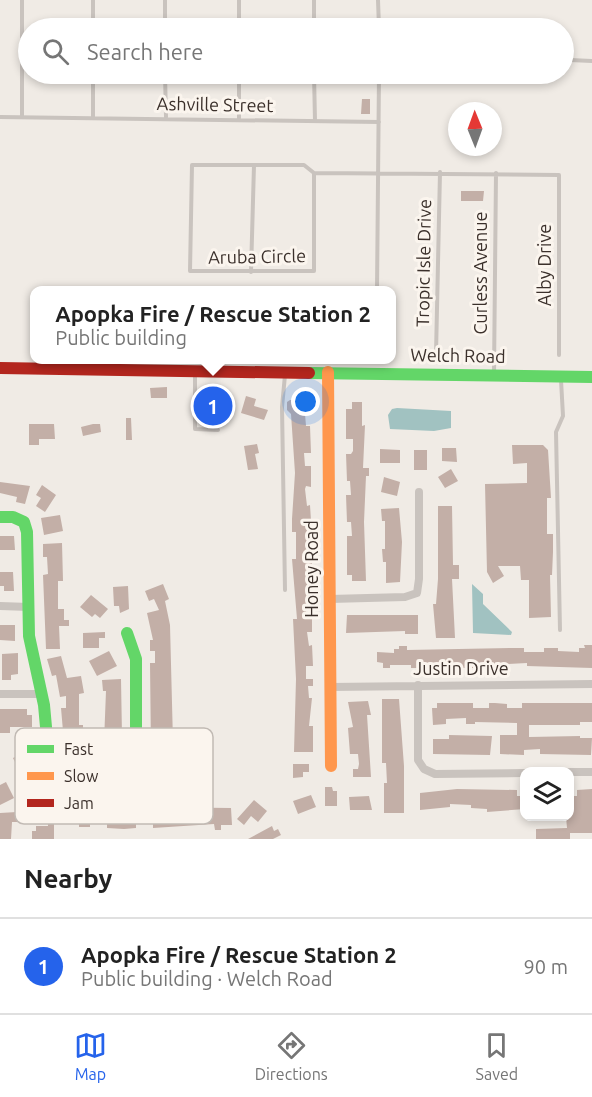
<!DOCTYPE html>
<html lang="en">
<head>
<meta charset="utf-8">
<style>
	:root { --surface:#fff; --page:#f2f2f2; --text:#222; --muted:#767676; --line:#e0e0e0; --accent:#2563eb }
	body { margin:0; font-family:Ubuntu,sans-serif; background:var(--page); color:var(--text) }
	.controls { position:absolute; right:18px; bottom:18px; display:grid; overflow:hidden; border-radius:12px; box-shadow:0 3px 9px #0003 }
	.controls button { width:54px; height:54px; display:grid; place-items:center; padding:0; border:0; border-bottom:2px solid var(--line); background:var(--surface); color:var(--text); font:30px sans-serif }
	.compass { position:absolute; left:448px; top:102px; width:54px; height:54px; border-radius:50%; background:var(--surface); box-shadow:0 3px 9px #0003; rotate:359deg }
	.you { position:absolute; left:306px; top:402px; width:21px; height:21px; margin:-15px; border:4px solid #fff; border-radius:50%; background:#1a73e8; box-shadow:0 0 0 9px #1a73e833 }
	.badge { display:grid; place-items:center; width:39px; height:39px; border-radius:50%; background:var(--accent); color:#fff; font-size:20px; font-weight:700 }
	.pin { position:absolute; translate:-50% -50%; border:3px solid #fff; box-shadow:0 2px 6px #0006 }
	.popup { position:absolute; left:30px; top:286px; width:366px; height:78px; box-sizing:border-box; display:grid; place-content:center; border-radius:12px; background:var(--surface); filter:drop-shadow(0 2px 4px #0005); font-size:20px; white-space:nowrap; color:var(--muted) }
	.popup b { font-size:22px; color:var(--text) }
	.popup::after { content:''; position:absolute; left:50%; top:100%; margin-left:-12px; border:12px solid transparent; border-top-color:var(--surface) }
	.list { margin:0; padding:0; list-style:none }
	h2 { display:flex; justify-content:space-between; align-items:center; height:78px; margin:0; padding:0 24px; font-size:26px }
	h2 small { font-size:20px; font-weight:400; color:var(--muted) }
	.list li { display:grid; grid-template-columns:39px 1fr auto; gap:18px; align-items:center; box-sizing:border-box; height:96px; padding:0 24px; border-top:2px solid var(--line) }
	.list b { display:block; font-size:22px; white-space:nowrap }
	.list p { margin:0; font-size:20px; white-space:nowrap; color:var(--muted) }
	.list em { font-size:20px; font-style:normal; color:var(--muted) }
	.icon { flex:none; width:33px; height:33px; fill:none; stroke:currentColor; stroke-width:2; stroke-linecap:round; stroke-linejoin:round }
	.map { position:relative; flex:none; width:592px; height:839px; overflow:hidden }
	.search { position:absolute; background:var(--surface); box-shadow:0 3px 9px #0003; left:18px; right:18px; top:18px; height:66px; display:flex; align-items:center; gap:15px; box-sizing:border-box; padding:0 21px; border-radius:33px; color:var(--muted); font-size:22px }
	.sheet { height:174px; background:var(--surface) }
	nav { display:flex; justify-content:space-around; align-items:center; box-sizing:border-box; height:84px; border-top:2px solid var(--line); background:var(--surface); font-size:16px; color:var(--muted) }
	nav a { display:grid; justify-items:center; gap:3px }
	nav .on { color:var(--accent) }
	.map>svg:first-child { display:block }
	.water { fill:#a1c2c1 }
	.building { fill:#c3afa7 }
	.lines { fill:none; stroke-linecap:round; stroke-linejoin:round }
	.lane { stroke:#c9c3be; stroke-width:4 }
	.street { stroke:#c9c3be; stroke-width:8 }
	.fast { stroke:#63d668; stroke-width:12 }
	.slow { stroke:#ff974d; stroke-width:12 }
	.jam { stroke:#b3261e; stroke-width:12 }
	.labels { text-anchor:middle; stroke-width:6; stroke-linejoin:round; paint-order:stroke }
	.street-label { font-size:18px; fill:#3b302b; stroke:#fbf5ee }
	.key { fill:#fbf5ee; stroke:#c1bab4; stroke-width:1.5 }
	.key-label { font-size:16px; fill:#3b302b }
</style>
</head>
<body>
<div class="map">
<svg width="592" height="839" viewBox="0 0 592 839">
	<rect width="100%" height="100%" fill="#f0ebe5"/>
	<path class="water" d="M397 408 451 411V428L434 431 390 429 388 415 392 409Z
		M472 584 483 594V604L512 632 511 635 473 633Z"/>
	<path class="building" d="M362 99H370V114H361Z
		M461 191H484L483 201H461Z
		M167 387V398H151L150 388Z
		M203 395 223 396 222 416 203 415Z
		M246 396 256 399 254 406 268 410 264 420 241 413Z
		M290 400H310V414H305L306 426H310L311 453H304L305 466H311V487L306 486 305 489 307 506 310 505 312 537V606H306V619H312V632H307L309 646 312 645 313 666H306V679H313V686H308L309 698H312L309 726H313V752H294L296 679 293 619H297L292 559H296V532H292V519L295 473 291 414 287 410V402Z
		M352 402H362V426L365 425 363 468H369V476H366L364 522 366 581H352V575H347V536H352L351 522H347L346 495H351L350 481H347L346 454H351L353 451V439H346V409H352Z
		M126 418H131L132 440H126Z
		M29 424H54L55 439H39V445H29Z
		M93 424H100L101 432 83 436 81 427Z
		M257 444 259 453 255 454 258 469 248 470 244 446Z
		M512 445H543L548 450 551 498H547V534H553V552L552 575H550L551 617 529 618V580H521L520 566H498L504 576 493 583 487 572 485 484 527 483V463L513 464Z
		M442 448H456L457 462 442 461Z
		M380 449 400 450V463H380Z
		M414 450H427V470H414Z
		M451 469 458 481 445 488 438 477Z
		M384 477 400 482 397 496 381 492Z
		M0 482 30 486 25 504 16 502 17 497 0 493Z
		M42 485 56 495 45 512 36 506 41 498 36 495Z
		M438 506H452L453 565H459V579H452L455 638H436L433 604H436L438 579Z
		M399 508 402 542 400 582 386 583V562H383L382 549H385V521H382L381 509Z
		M60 515 63 531 44 535 41 518Z
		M0 536H14L15 550H0Z
		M62 543 63 581H58V609H64V620H69V626H59L60 649H46L43 575 48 574 47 557H43V544Z
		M0 572H13L14 591H4V586H0Z
		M163 584 169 599 165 601 170 625 173 742H165V764H148L147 752H151L150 663H155V651H150V640H153L147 613 159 610 154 599 149 601 145 591Z
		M128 586 129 609 120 613 119 606H114L113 587Z
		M91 595 108 609 100 618 95 614 92 617 80 607Z
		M347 615H418V634H405V631L346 633Z
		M0 625H15V641L0 640Z
		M105 632V638H99V648H83V633Z
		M584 645H592V668L527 666V663L507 664V668H411V665H390V668H383V663L377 662V652L394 653V649H399V646H407V650L511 648H524V652H544V648H558V651L579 652V648H585Z
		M109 651 117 666 97 676 89 661Z
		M18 653V674L11 675V680H2V654Z
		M61 656 67 678 81 676 84 693 79 694V725H83V730H86V740H68V731H63L61 708H66V696L60 697 56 675 52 676 47 659Z
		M121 679 122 736H117V741L104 742 106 691H103L102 680Z
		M382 699H399L404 766V813H384V783H387L386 763H382Z
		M368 701 371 715H367L371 777H353V769H358L359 764 358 754H350L348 728 353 727 348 702Z
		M437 703H473V708H489V703H495L507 704V708H522V703H592V722H580V725H529V737L580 736V738H592L591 755 540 754V749L524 750V755L500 754V735H517V723L475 722V724H466V718L446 719V724L433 725 432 708H437Z
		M0 709H27V715H32V727H10V733H0Z
		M449 735 492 736 490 755 433 754V739H449Z
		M38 745 40 750 27 757 32 758 36 766 21 774 13 758Z
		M41 762 58 767 51 789 34 784Z
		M293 764H309V772H303V777L293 778Z
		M63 769H94V774L102 776H116V769H126L127 787 103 788V791L63 789Z
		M149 769 169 778 162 794 141 784Z
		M6 782 14 798 0 805V785Z
		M325 787H332L333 791H337V806H325Z
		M457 789 517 790V796H525V809L487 812V809L471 808V805L450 804V807L420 810V793Z
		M592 789V833H570V839H536V829L567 828 566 817H571V796H577V790Z
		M311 795 316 807 298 814 293 801Z
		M369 796 372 810H350L349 797Z
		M254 800 267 811 258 822 251 816 244 825 237 819Z
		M71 803V809H65V821H54V839H32V831H36V826H48L47 804Z
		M97 805V808H117V811H147V807L231 808 232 825H221V830H215L214 824 153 828V822H142L136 824V828L124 829 107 828V823H101V818H90V827H79V806Z
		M17 812V822H12L11 839H0V813Z
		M272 826 274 831 278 829 281 835 273 839H248Z"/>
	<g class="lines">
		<path class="lane" d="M22 0V117
			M165 0V28
			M314 0V28
			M378 0 379 28
			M93 28V0
			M239 28V0
			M570 60 592 61
			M165 74 166 117
			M314 74 315 121
			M0 117 379 122
			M93 117V74
			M239 118V74
			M192 165H304L314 173V271H190Z
			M314 173 559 175V355
			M251 272 254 165
			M377 290 379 74
			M436 354 440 172
			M494 374 496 173
			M195 375V429L218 430
			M285 375 282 407 285 590
			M560 630 556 432 563 416 561 380"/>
		<path class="street" d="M330 599 405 597 417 593 419 579V492
			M0 606 29 607
			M418 685V760L424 769 435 774 524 773
			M330 687 592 684
			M0 694H41
			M570 772H592"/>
		<path class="fast" d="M309 373 592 377
			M0 517H13L24 522 27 532 29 636 44 705 47 738 53 750 60 755 129 754 136 744V659L127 633"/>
		<path class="slow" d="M328 372 331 766"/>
		<path class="jam" d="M0 368 309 373"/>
	</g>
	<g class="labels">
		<g class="street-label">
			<text transform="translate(215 105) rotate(1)" y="6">Ashville Street</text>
			<text transform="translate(257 257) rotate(-1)" y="6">Aruba Circle</text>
			<text transform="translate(424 263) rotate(-89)" y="6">Tropic Isle Drive</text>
			<text transform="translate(545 265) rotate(-90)" y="6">Alby Drive</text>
			<text transform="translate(481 273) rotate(-90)" y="6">Curless Avenue</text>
			<text transform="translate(458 356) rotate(1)" y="6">Welch Road</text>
			<text transform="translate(312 569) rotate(-90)" y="6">Honey Road</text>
			<text x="461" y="675">Justin Drive</text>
		</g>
	</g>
	<rect x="15" y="728" width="198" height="96" rx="9" class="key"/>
	<rect x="27" y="745" width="27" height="8" fill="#63d668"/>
	<rect x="27" y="772" width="27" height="8" fill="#ff974d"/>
	<rect x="27" y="799" width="27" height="8" fill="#b3261e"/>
	<g class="key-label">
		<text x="64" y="755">Fast</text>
		<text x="64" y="782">Slow</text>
		<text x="64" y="809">Jam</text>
	</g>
</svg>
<div class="controls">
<button><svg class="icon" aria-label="layers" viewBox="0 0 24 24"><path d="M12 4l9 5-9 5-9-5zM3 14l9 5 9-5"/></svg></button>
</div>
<svg class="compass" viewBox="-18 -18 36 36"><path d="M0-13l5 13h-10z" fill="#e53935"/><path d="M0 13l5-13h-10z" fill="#767676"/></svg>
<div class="you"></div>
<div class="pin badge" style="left:213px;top:406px">1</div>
<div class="popup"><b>Apopka Fire / Rescue Station 2</b>Public building</div>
<div class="search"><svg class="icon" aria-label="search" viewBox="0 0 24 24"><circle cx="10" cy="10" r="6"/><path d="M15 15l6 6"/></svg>Search here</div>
</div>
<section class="sheet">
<h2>Nearby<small></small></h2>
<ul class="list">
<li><span class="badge">1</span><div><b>Apopka Fire / Rescue Station 2</b><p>Public building · Welch Road</p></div><em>90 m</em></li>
</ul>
</section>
<nav>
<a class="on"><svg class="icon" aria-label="map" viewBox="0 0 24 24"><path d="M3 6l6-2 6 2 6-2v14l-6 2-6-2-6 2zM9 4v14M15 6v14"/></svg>Map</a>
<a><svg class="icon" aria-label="directions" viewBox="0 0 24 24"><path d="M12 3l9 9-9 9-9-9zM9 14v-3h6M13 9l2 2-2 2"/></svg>Directions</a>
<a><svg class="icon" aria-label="saved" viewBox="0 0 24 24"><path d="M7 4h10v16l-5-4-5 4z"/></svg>Saved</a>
</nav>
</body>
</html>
